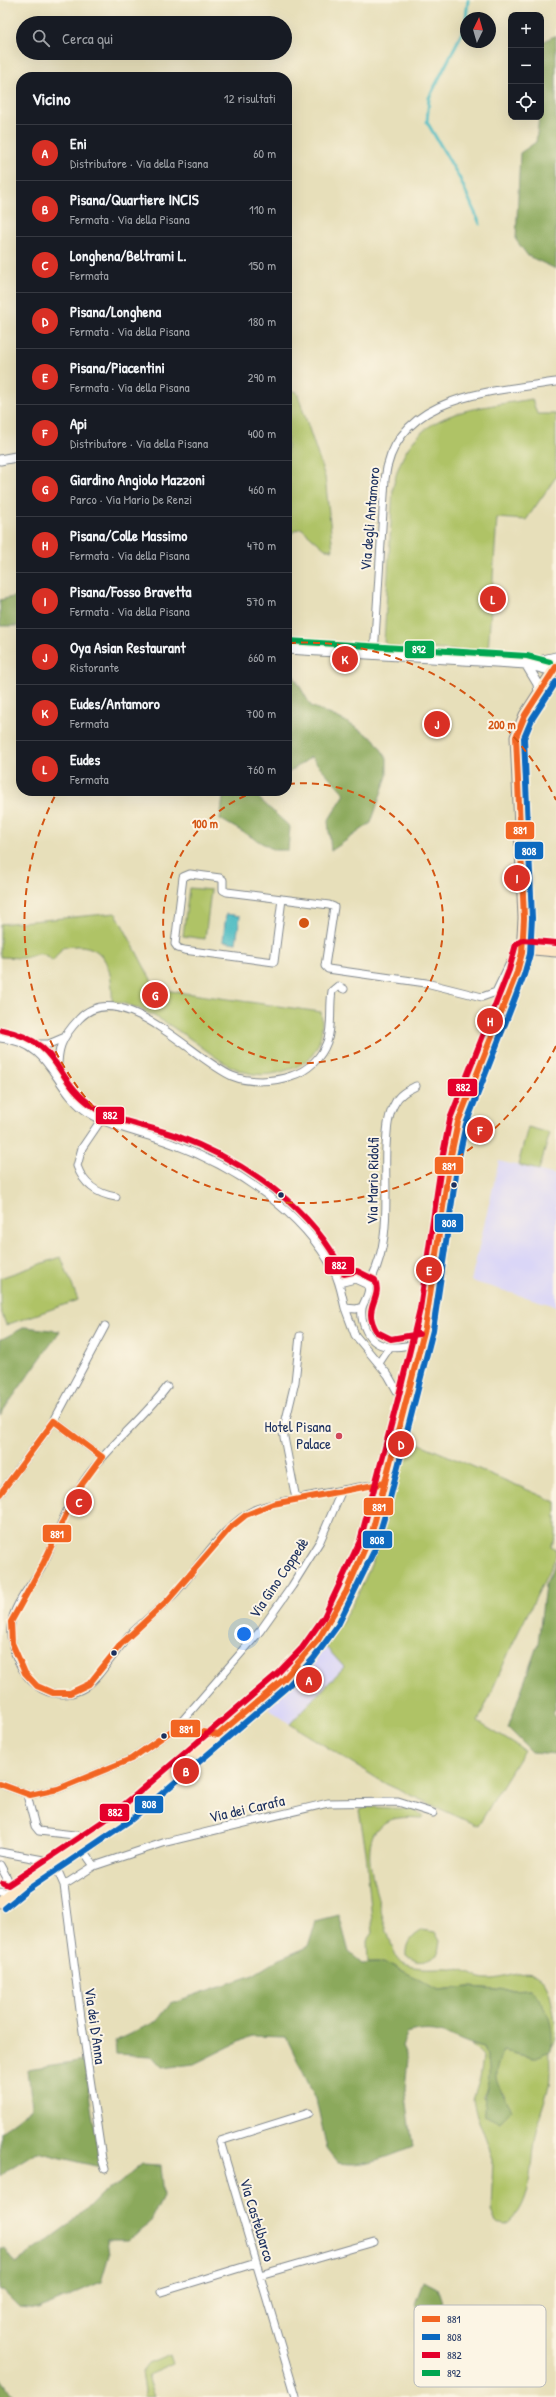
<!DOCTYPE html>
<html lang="it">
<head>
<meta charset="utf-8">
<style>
	:root { --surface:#171b24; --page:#242831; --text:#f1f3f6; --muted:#9ea1a6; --line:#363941; --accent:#d93025 }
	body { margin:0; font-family:"Patrick Hand",sans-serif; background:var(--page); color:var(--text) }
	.controls { position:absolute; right:12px; top:12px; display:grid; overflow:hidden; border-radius:8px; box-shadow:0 4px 16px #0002 }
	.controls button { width:36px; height:36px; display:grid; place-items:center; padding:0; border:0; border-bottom:1px solid var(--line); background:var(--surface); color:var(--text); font:20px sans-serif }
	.compass { position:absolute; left:460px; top:12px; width:36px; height:36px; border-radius:50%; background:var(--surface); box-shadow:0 4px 16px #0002; rotate:5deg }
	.you { position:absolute; left:244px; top:1634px; width:14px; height:14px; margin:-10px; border:3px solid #fff; border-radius:50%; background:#1a73e8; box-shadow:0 0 0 6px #1a73e833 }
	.badge { display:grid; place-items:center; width:26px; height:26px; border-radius:50%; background:var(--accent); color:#fff; font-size:13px; font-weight:700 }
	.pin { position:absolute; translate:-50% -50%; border:2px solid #fff; box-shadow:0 1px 4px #0006 }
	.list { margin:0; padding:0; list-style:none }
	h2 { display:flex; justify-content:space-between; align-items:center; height:52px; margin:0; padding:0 16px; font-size:17px }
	h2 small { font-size:13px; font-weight:400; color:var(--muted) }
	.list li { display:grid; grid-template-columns:26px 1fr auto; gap:12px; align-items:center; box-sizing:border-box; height:56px; padding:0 16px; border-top:1px solid var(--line) }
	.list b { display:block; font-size:15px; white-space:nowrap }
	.list p { margin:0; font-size:13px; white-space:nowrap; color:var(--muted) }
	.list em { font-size:13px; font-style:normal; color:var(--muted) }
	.icon { flex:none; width:22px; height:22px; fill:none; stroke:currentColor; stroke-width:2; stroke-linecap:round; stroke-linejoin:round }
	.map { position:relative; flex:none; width:556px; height:2397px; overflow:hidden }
	.search { position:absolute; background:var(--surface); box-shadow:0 4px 16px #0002; left:16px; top:16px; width:276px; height:44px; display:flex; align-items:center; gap:10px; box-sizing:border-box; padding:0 14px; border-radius:22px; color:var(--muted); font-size:15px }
	.panel { position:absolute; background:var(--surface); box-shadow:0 4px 16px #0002; left:16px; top:72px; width:276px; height:724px; border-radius:16px }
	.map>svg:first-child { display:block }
	.built { fill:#dad6f7 }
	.green { fill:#afc366; stroke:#657962 }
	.forest { fill:#8ba95b; stroke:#536c5c }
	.water { fill:#4dbcc2; stroke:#347690 }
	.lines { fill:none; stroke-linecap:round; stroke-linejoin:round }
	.stream { stroke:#4dbcc2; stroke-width:3 }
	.minor-casing { stroke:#81878c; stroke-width:9 }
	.tertiary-casing { stroke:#81878c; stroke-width:11 }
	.secondary-casing { stroke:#81878c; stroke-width:13 }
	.minor { stroke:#fff; stroke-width:7 }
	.tertiary { stroke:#fff; stroke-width:9 }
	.secondary { stroke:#fce6c4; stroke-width:11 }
	.bus-1-casing { stroke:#fcf5e5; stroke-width:9 }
	.bus-2-casing { stroke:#fcf5e5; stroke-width:9 }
	.bus-3-casing { stroke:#fcf5e5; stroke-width:9 }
	.bus-4-casing { stroke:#fcf5e5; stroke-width:9 }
	.bus-1 { stroke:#f26522; stroke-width:6 }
	.bus-2 { stroke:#0c69bf; stroke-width:6 }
	.bus-3 { stroke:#e4002b; stroke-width:6 }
	.bus-4 { stroke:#00a651; stroke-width:6 }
	.ring { fill:none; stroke:#d45514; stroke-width:2; stroke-dasharray:7 5 }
	.bus-dot { fill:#1b2f5e; stroke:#fcf5e5; stroke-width:1.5 }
	.poi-dot { fill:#d1495b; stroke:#fcf5e5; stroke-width:1.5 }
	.labels { text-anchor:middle; stroke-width:4; stroke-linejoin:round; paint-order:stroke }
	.street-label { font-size:15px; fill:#1b2f5e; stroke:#fcf5e5 }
	.poi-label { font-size:15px; fill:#1b2f5e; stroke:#fcf5e5; text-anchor:end }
	.key { fill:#fcf5e5; stroke:#b8babc; stroke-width:1 }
	.key-label { font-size:11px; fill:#1b2f5e }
	.centre { fill:#d45514; stroke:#fcf5e5; stroke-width:2 }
	.ring-label { font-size:12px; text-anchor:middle; font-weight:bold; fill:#d45514; stroke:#fcf5e5; stroke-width:4; stroke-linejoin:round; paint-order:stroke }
	.line-badge { stroke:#fcf5e5; stroke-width:1.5 }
	.badge-label { font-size:11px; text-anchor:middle; font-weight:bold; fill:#fff }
</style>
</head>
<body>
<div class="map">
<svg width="556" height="2397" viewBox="0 0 556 2397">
	<rect width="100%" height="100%" fill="#fcf5e5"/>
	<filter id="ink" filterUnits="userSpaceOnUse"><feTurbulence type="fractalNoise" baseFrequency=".025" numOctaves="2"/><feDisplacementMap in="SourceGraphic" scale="8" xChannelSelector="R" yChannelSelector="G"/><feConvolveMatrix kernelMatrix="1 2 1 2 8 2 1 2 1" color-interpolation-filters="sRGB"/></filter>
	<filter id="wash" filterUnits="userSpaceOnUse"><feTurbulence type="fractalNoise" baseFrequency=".012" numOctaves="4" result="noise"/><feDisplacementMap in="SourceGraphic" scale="16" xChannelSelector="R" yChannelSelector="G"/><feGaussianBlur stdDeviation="0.9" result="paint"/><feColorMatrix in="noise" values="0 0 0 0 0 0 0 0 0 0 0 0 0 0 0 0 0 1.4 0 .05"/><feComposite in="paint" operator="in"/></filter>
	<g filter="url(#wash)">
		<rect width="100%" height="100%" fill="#e7dfba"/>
		<path class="built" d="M499 1161 556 1175V1306L471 1281Z
			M326 1647 344 1667 290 1724 268 1708Z"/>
		<path class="green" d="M287 390 297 392 325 477 333 550 325 549 301 528 294 531 287 539Z
			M532 399 537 414H556V477L526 520 497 518 488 652 390 647 384 642 393 488C408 410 467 410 532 399Z
			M189 888 211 890 205 939 183 936Z
			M116 913 156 989 321 1012C324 1030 320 1051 305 1062 296 1068 288 1070 277 1073 238 1082 213 1053 183 1034 161 1019 138 1005 112 1001 113 965 103 938 62 948L53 961C39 948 37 956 23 958 16 958 7 957 0 957V924Z
			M528 1127 550 1133 539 1170 518 1165Z
			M61 1257 78 1300 6 1325 0 1308V1278Z
			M406 1438 556 1502V1537L551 1547 556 1550V1557L513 1643 478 1722 524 1750 478 1826 386 1784 290 1724 344 1667 326 1647C342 1622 358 1597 369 1570 386 1529 396 1481 406 1438Z
			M368 1807 413 1809 424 1816 421 1818C404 1817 389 1816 377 1829 370 1836 369 1851 370 1861 371 1876 391 1955 400 1961 418 1974 443 1964 462 1970 472 1973 477 1979 488 1979 505 1980 527 1965 543 1980 552 1990 556 2026 556 2038 555 2043 551 2047 550 2052 549 2063 551 2075 549 2086 545 2102 538 2118 535 2135 529 2166 534 2204 507 2224L496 2222 491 2210 493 2159 477 2116 473 2100 480 2078 483 2057 471 2045 484 2048C492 2068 491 2077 483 2098L505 2095 495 2082 496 2066 504 2051 534 2058 530 1989 510 1990 470 1987 437 1990 394 1966 379 1962H368L367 1941 373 1933 366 1852 359 1810Z
			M422 1930 435 1932 440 1941 438 1954C428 1962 417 1965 406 1956 405 1943 411 1936 422 1930Z
			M170 2355 173 2364 148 2375 155 2397H144L145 2390 142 2372 148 2364Z"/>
		<path class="forest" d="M556 35V269L528 256 516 240 520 153 536 142 539 117H541L544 78 541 74V43Z
			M21 595V626H0V600Z
			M287 664 311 706 345 721 374 739 387 758V776L371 823 331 851 328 821 345 794 311 757 287 774Z
			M224 791H251L290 827 288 850H274L220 819Z
			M25 1327 60 1331 0 1415V1340Z
			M556 1562V1707L553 1713 556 1718V1754L532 1752 508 1728 538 1643 545 1585Z
			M339 1915 349 1952 362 1963 379 1962 394 1966 438 1990 470 1987 510 1990 530 1989C548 2004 555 2028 551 2051L534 2058 504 2051C488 2082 499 2083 512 2110L500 2122 484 2115C483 2086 496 2077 484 2048 454 2041 440 2023 407 2034L402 2046 408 2059 405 2089 413 2147C387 2157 366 2167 338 2163L327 2149 316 2099 286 2037 251 2036 194 2064 162 2068 151 2056 116 2054 115 2041 157 2021 171 2003 253 1975 279 1959 308 1947 316 1921Z
			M84 2060 100 2167 36 2152 9 2169 0 2177V2132L32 2108 28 2069Z
			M142 2164 160 2165 163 2197 150 2223 128 2239H107L109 2255 101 2282 38 2309 19 2307 3 2291H0V2248H5L16 2263 76 2219 102 2193 116 2186Z
			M424 2281 437 2288 467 2379 453 2387 437 2370 416 2303Z
			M0 2377 12 2394 14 2397H0Z"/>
		<path class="water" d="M226 914 240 916 236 943 223 941Z"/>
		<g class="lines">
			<path class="stream" d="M466 18 468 0
				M466 20 465 27 429 98 427 122 460 179 480 224"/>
		</g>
	</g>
	<g filter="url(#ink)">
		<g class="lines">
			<g class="minor-casing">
				<path id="minor" d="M374 655 385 479C395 394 490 392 556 382
					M282 899 274 962 184 950 178 948 175 944 183 877 190 874 220 878 223 880V890L227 892 329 905 334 907 325 966 328 969 426 983 482 997 496 992 510 963 522 953
					M0 1038C55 1043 51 1088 89 1113 114 1129 146 1133 173 1144 235 1167 303 1211 334 1271 340 1282 342 1296 345 1308L356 1309 362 1307
					M27 1044H49L63 1038
					M58 1076C57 1050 60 1039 79 1019 120 975 194 1060 232 1076 249 1083 274 1082 291 1076 308 1071 321 1058 327 1042 333 1026 329 1008 332 991L338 986 344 989
					M101 1120 82 1148 77 1166C84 1185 97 1194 116 1197
					M339 1283 355 1279 368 1285C371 1294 364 1300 362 1308 361 1315 363 1324 366 1330 376 1353 402 1348 421 1342
					M368 1285C393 1243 384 1194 386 1147 387 1133 387 1116 395 1103 399 1094 408 1090 416 1086
					M345 1308 355 1335 388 1375 405 1405
					M379 1363 389 1348
					M167 1387C143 1419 112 1443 88 1475 67 1503 57 1536 42 1567 32 1585 13 1605 11 1626 9 1646 21 1674 37 1686 50 1695 67 1697 82 1689 99 1680 114 1651 129 1636 144 1621 161 1608 175 1593 197 1569 225 1523 254 1510 273 1502 295 1499 315 1495 339 1491 362 1486 385 1483
					M54 1421 102 1457
					M0 1494 54 1421 105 1326
					M296 1499 283 1432 295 1382 300 1336
					M177 1727 218 1735
					M0 1784 30 1795 58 1789 131 1759 177 1727 260 1631 292 1586 320 1541 342 1490
					M27 1795 35 1826 39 1831 92 1837
					M80 1846 94 1866 166 1842 328 1803 398 1802 433 1813
					M0 1852 54 1862 64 1885 94 1866
					M0 1865 7 1878 9 1894 0 1891
					M64 1885 81 2018 102 2159 105 2169
					M260 2275 374 2242
					M161 2292 256 2263
					M296 2397 220 2141 309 2113"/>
			</g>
			<g class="tertiary-casing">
				<path id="tertiary" d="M0 460 21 456
					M287 649 526 664 553 671
					M526 664 538 684 539 693
					M526 664 556 657"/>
			</g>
			<g class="secondary-casing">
				<path id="secondary" d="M523 948 556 951
					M0 1902 22 1884 127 1813 283 1680 308 1653 331 1621 366 1549 381 1500 425 1328 450 1160 458 1122 474 1077 517 972 522 953 524 918 516 737 525 715 556 667"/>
			</g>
			<use href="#minor" class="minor"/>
			<use href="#tertiary" class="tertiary"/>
			<use href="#secondary" class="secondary"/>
			<g class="bus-1-casing">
				<path id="bus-1" d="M0 1494 54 1421 102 1457 77 1491 43 1564 11 1622 12 1643 25 1673 37 1686 53 1693H70L89 1684 121 1644 168 1600 230 1528 246 1515 273 1504 385 1483
					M0 1784 30 1795 58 1789 131 1759 177 1727 218 1735 283 1680 318 1640 346 1592 372 1532 425 1328 450 1160 458 1122 517 972 522 953 524 918 516 737 525 715 556 667"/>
			</g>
			<g class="bus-2-casing">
				<path id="bus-2" d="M5 1908 27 1890 132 1819 288 1686 314 1658 338 1625 374 1551 389 1502 433 1330 458 1161 466 1124 524 975 530 954 532 918 524 738 532 719 556 682"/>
			</g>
			<g class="bus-3-casing">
				<path id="bus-3" d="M2 1030C64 1043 52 1079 94 1107 119 1123 150 1126 177 1136 244 1161 313 1207 344 1274L357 1271 375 1280C383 1300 361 1307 377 1332L391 1339 419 1334
					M3 1883 8 1885 105 1820 137 1794 277 1674 302 1648 324 1617 360 1541 397 1403 420 1309 442 1159 450 1119 509 970 516 944 523 940 556 943"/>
			</g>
			<g class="bus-4-casing">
				<path id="bus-4" d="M288 641 527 656 550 662"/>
			</g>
			<use href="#bus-1" class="bus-1"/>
			<use href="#bus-2" class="bus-2"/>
			<use href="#bus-3" class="bus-3"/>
			<use href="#bus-4" class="bus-4"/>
		</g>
	</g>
	<g class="ring">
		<path d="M288 784A140 140 0 1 1 257 791"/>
		<path d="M556 1046A280 280 0 1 1 57 792M289 643A280 280 0 0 1 556 800"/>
	</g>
	<g class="bus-dot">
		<circle cx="454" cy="1185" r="3.5"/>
		<circle cx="281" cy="1195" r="3.5"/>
		<circle cx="114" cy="1653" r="3.5"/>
		<circle cx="164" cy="1736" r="3.5"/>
	</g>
	<circle class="poi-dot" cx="339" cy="1436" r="4"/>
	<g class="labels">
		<g class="street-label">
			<text transform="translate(370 519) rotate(-85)" y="5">Via degli Antamoro</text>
			<text transform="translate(373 1181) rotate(-89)" y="5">Via Mario Ridolfi</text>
			<text transform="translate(279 1578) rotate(-56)" y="5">Via Gino Coppedè</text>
			<text transform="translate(247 1809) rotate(-13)" y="5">Via dei Carafa</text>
			<text transform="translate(95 2026) rotate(82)" y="5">Via dei D’Anna</text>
			<text transform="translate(257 2220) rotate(73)" y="5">Via Castelbarco</text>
		</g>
		<g class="poi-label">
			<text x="331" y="1432">Hotel Pisana<tspan x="331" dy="17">Palace</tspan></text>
		</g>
	</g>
	<rect x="414" y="2305" width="132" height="82" rx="6" class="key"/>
	<rect x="422" y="2316" width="18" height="6" fill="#f26522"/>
	<rect x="422" y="2334" width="18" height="6" fill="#0c69bf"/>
	<rect x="422" y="2352" width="18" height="6" fill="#e4002b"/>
	<rect x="422" y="2370" width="18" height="6" fill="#00a651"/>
	<g class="key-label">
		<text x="447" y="2323">881</text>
		<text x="447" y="2341">808</text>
		<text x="447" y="2359">882</text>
		<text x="447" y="2377">892</text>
	</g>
	<circle cx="304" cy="923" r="6" class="centre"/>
	<g class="ring-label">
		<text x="502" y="729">200 m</text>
		<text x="205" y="828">100 m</text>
	</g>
	<g class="line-badge">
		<rect x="404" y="640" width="31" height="19" rx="4" fill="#00a651"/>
		<rect x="505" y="821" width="30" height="19" rx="4" fill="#f26522"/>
		<rect x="514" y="841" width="30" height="19" rx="4" fill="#0c69bf"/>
		<rect x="447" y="1078" width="31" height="19" rx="4" fill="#e4002b"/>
		<rect x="95" y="1106" width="30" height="19" rx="4" fill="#e4002b"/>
		<rect x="434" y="1156" width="30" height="19" rx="4" fill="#f26522"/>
		<rect x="434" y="1213" width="30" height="20" rx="4" fill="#0c69bf"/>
		<rect x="324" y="1256" width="31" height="19" rx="4" fill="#e4002b"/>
		<rect x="363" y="1497" width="31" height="19" rx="4" fill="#f26522"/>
		<rect x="42" y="1524" width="30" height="19" rx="4" fill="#f26522"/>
		<rect x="362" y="1530" width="31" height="19" rx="4" fill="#0c69bf"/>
		<rect x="170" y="1719" width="31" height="19" rx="4" fill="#f26522"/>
		<rect x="134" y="1795" width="30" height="19" rx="4" fill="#0c69bf"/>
		<rect x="99" y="1803" width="31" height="19" rx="4" fill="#e4002b"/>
	</g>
	<g class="badge-label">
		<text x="419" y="653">892</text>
		<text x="520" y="834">881</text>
		<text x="529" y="855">808</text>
		<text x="463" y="1091">882</text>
		<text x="110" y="1119">882</text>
		<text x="449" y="1170">881</text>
		<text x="449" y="1227">808</text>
		<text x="339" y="1269">882</text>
		<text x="379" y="1511">881</text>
		<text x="57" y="1538">881</text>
		<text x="377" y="1544">808</text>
		<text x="186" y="1733">881</text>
		<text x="149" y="1808">808</text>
		<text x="115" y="1816">882</text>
	</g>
</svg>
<div class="controls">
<button>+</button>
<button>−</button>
<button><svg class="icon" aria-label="locate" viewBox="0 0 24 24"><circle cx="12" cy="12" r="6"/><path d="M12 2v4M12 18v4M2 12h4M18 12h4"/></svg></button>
</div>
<svg class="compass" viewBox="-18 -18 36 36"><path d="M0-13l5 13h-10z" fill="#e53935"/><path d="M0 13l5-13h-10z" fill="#9ea1a6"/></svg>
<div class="you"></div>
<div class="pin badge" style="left:309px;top:1680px">A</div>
<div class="pin badge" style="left:186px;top:1771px">B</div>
<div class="pin badge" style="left:79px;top:1502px">C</div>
<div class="pin badge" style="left:401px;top:1444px">D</div>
<div class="pin badge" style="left:429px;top:1270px">E</div>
<div class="pin badge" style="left:480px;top:1130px">F</div>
<div class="pin badge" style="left:155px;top:995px">G</div>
<div class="pin badge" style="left:490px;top:1021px">H</div>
<div class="pin badge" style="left:517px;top:878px">I</div>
<div class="pin badge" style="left:437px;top:724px">J</div>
<div class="pin badge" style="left:345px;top:659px">K</div>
<div class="pin badge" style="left:493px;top:599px">L</div>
<div class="search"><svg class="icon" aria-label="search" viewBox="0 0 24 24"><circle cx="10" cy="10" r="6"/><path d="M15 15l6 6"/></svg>Cerca qui</div>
<section class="panel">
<h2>Vicino<small>12 risultati</small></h2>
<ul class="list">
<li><span class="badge">A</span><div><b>Eni</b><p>Distributore · Via della Pisana</p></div><em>60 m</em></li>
<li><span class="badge">B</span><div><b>Pisana/Quartiere INCIS</b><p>Fermata · Via della Pisana</p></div><em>110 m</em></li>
<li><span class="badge">C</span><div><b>Longhena/Beltrami L.</b><p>Fermata</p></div><em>150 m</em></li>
<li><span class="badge">D</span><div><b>Pisana/Longhena</b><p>Fermata · Via della Pisana</p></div><em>180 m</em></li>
<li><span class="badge">E</span><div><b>Pisana/Piacentini</b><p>Fermata · Via della Pisana</p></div><em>290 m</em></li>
<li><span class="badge">F</span><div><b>Api</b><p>Distributore · Via della Pisana</p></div><em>400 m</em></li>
<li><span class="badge">G</span><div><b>Giardino Angiolo Mazzoni</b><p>Parco · Via Mario De Renzi</p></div><em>460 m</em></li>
<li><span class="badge">H</span><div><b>Pisana/Colle Massimo</b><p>Fermata · Via della Pisana</p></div><em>470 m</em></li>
<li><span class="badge">I</span><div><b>Pisana/Fosso Bravetta</b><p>Fermata · Via della Pisana</p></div><em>570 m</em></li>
<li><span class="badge">J</span><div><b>Oya Asian Restaurant</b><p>Ristorante</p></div><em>660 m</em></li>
<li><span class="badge">K</span><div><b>Eudes/Antamoro</b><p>Fermata</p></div><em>700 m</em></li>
<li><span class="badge">L</span><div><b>Eudes</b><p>Fermata</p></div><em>760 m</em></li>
</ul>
</section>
</div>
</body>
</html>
